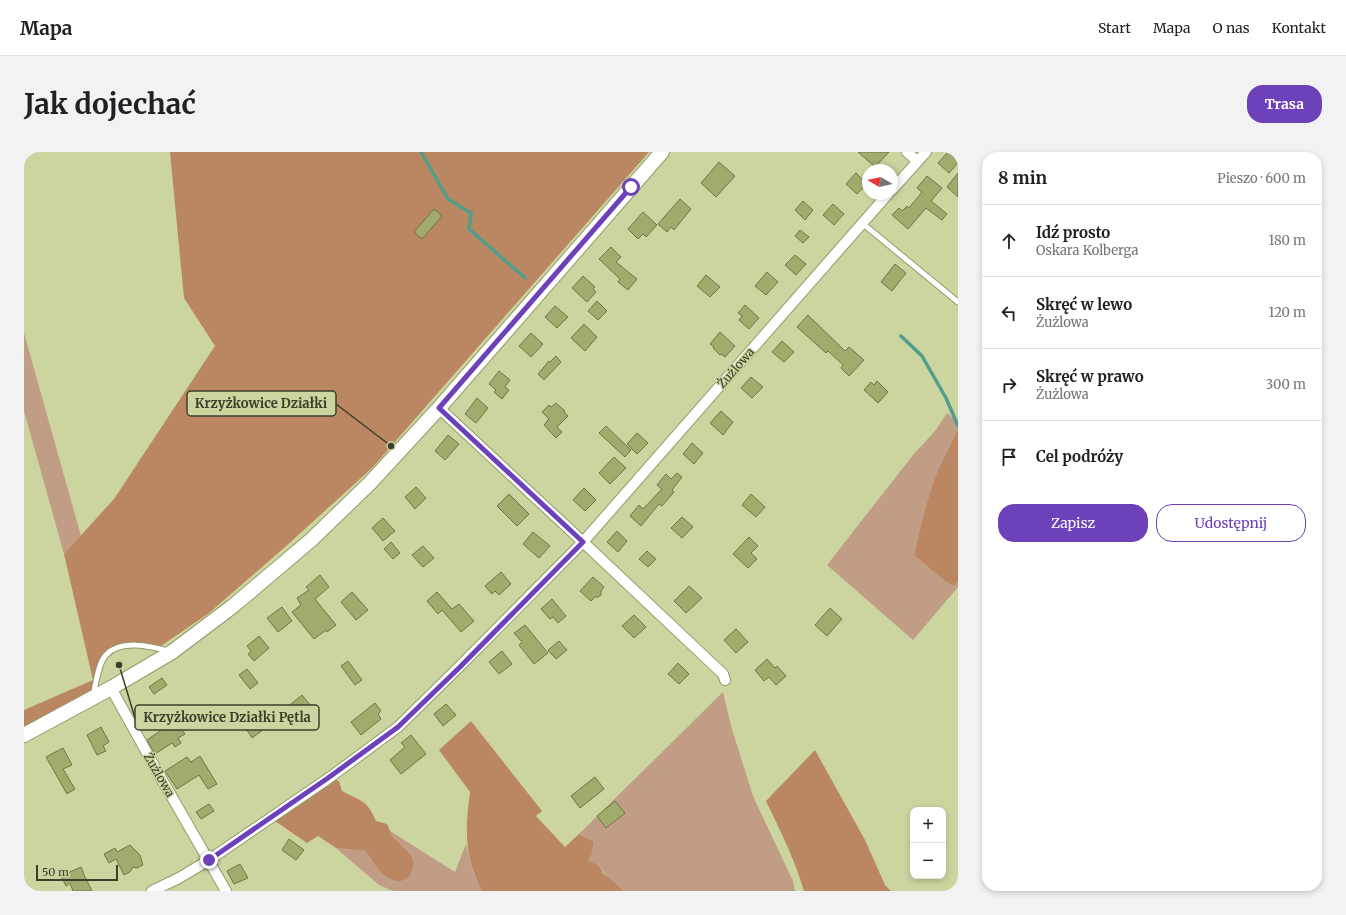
<!DOCTYPE html>
<html lang="pl">
<head>
<meta charset="utf-8">
<style>
	:root { --surface:#fff; --page:#f2f2f2; --text:#202124; --muted:#757577; --line:#e0e0e0; --accent:#6c41b9 }
	body { margin:0; font-family:Merriweather,serif; background:var(--page); color:var(--text) }
	.controls { position:absolute; right:12px; bottom:12px; display:grid; overflow:hidden; border-radius:8px; box-shadow:0 2px 6px #0003 }
	.controls button { width:36px; height:36px; display:grid; place-items:center; padding:0; border:0; border-bottom:1px solid var(--line); background:var(--surface); color:var(--text); font:20px sans-serif }
	.compass { position:absolute; left:838px; top:12px; width:36px; height:36px; border-radius:50%; background:var(--surface); box-shadow:0 2px 6px #0003; rotate:279deg }
	.scale { position:absolute; left:12px; bottom:10px; width:82px; box-sizing:border-box; padding-left:4px; border:2px solid #3b3f29; border-top:0; font-size:11px; line-height:14px; white-space:nowrap; color:#3b3f29; -webkit-text-stroke:3px #ccd4a0; paint-order:stroke }
	.stop { position:absolute; width:12px; height:12px; margin:-9px; border:3px solid #6c41b9; border-radius:50%; background:#fff }
	.stop.end { background:#6c41b9; border-color:#fff; box-shadow:0 1px 4px #0008 }
	.list { margin:0; padding:0; list-style:none }
	h2 { display:flex; justify-content:space-between; align-items:center; height:52px; margin:0; padding:0 16px; font-size:17px }
	h2 small { font-size:13px; font-weight:400; color:var(--muted) }
	.list li { display:grid; grid-template-columns:26px 1fr auto; gap:12px; align-items:center; box-sizing:border-box; height:72px; padding:0 16px; border-top:1px solid var(--line) }
	.list b { display:block; font-size:15px; white-space:nowrap }
	.list p { margin:0; font-size:13px; white-space:nowrap; color:var(--muted) }
	.list em { font-size:13px; font-style:normal; color:var(--muted) }
	.actions { display:flex; gap:8px; padding:12px 16px }
	.actions a { flex:1; padding:9px 0; border:1px solid var(--accent); border-radius:16px; text-align:center; font-size:14px; color:var(--accent) }
	.actions .main { background:var(--accent); color:#fff }
	.icon { flex:none; width:22px; height:22px; fill:none; stroke:currentColor; stroke-width:2; stroke-linecap:round; stroke-linejoin:round }
	.map { position:relative; flex:none; width:934px; height:739px; overflow:hidden; border-radius:16px }
	header { display:flex; align-items:center; gap:24px; box-sizing:border-box; height:56px; padding:0 20px; background:var(--surface); border-bottom:1px solid var(--line) }
	header strong { font-size:19px }
	nav { display:flex; gap:22px; margin-inline-start:auto; font-size:14px }
	.intro { display:flex; align-items:center; justify-content:space-between; box-sizing:border-box; height:96px; padding:0 24px }
	h1 { margin:0; font-size:28px }
	.button { padding:10px 18px; border-radius:16px; background:var(--accent); color:#fff; font-size:14px; font-weight:700 }
	main { display:flex; gap:24px; padding:0 24px }
	aside { flex:1; background:var(--surface); border-radius:16px; box-shadow:0 2px 6px #0003 }
	.map>svg:first-child { display:block }
	.green { fill:#c19d85 }
	.forest { fill:#bb8662 }
	.lines { fill:none; stroke-linecap:round; stroke-linejoin:round }
	.stream { stroke:#519f8b; stroke-width:3.5 }
	.building { fill:#a2ab6e; stroke:#6f7645 }
	.lane-casing { stroke:#949c69; stroke-width:7 }
	.street-casing { stroke:#949c69; stroke-width:12 }
	.secondary-casing { stroke:#949c69; stroke-width:16 }
	.lane { stroke:#fff; stroke-width:5 }
	.street { stroke:#fff; stroke-width:10 }
	.secondary { stroke:#fff; stroke-width:14 }
	.route { stroke:#6c41b9; stroke-width:5 }
	.labels { text-anchor:middle; stroke-width:3; stroke-linejoin:round; paint-order:stroke }
	.street-label { font-size:12px; fill:#3b3f29; stroke:#ccd4a0 }
	.leader { fill:none; stroke:#3b3f29; stroke-width:1.5 }
	.callout-dot { fill:#3b3f29; stroke:#ccd4a0; stroke-width:1.5 }
	.callout { fill:#ccd4a0; stroke:#3b3f29; stroke-width:1.5 }
	.callout-label { font-size:13px; text-anchor:middle; font-weight:bold; fill:#3b3f29 }
</style>
</head>
<body>
<header>
<strong>Mapa</strong>
<nav><a>Start</a><a>Mapa</a><a>O nas</a><a>Kontakt</a></nav>
</header>
<div class="intro"><h1>Jak dojechać</h1><a class="button">Trasa</a></div>
<main>
<div class="map">
<svg width="934" height="739" viewBox="0 0 934 739">
	<rect width="100%" height="100%" fill="#ccd4a0"/>
	<path class="green" d="M0 181 57 384 40 402 0 259Z
		M923 261C928 265 934 269 934 275 934 283 926 297 922 304 906 335 899 369 890 403L919 428 930 434 934 430V435L889 488 803 413 889 303 911 279Z
		M699 540 707 574 729 644 769 729 771 739H600L584 726 574 713 564 708 568 702 570 690 555 682Z
		M366 679 431 720 442 692 449 720 458 739H369L355 733 312 696 341 699C353 713 364 738 385 726L387 703 369 685Z"/>
	<path class="forest" d="M146 0H625L348 316 261 395 185 461 134 496 95 494 82 503 70 539 0 575V558L69 528 40 402 90 347 191 194 160 146Z
		M934 277V430L930 434 919 428 890 403C897 375 903 346 914 319 920 305 928 292 934 277Z
		M447 569 518 659 512 664 541 695 555 682 570 690 568 702 564 708 574 713 580 722 600 739H458C440 705 441 677 446 640L415 598Z
		M791 598 841 688 861 733 867 739H780C771 708 756 678 742 649Z
		M307 627 315 629 318 639C336 649 343 647 352 669L363 672 369 685 387 703 390 712 385 726C364 738 352 713 341 699L312 696 294 684 283 691 251 669Z"/>
	<g class="lines">
		<path class="stream" d="M397 0 424 47 447 61 445 77 501 126
			M877 184 898 204 922 246 934 274"/>
	</g>
	<path class="building" d="M834 0H865L851 15Z
		M924 0 934 8V11L925 21 914 11Z
		M695 10 711 24 692 45 677 31Z
		M832 21 843 32 833 42 822 32Z
		M934 21V45L923 35Z
		M903 24 918 36 907 49 923 62 918 68 902 56 884 77 868 63 875 56 878 59 883 54 885 56 898 40 893 36Z
		M656 47 667 57 650 78 647 75 643 80 634 72Z
		M779 49 789 58 781 68 771 58Z
		M809 52 820 62 810 73 799 63Z
		M410 57 418 64 398 87 390 80Z
		M619 60 633 73 622 85 619 82 614 87 604 77Z
		M776 78 785 85 779 91 771 84Z
		M587 95 597 105 592 110 613 127 604 138 594 130 596 127 575 107Z
		M771 103 782 112 772 123 761 113Z
		M871 112 882 121 868 139 857 130Z
		M743 120 754 130 742 143 731 134Z
		M682 123 696 135 686 145 673 134Z
		M559 124 571 135 569 137 572 140 563 150 548 136Z
		M573 149 583 159 574 168 564 159Z
		M721 153 735 166 725 177 715 168 718 164 714 161Z
		M531 154 544 165 533 176 521 165Z
		M784 163 821 199 825 195 840 208 825 224 817 216 819 213 804 199 802 201 773 175Z
		M560 172 573 185 561 199 547 186Z
		M696 180 711 194 701 205 697 202 696 203 689 196 690 195 686 192Z
		M507 181 519 192 507 205 495 194Z
		M758 189 770 200 760 210 748 200Z
		M532 204 537 210 520 228 514 222 525 209 526 210Z
		M475 219 486 228 481 235 485 238 478 247 470 240 472 238 465 232Z
		M727 225 739 235 728 246 717 236Z
		M853 229 864 240 854 251 840 238 847 230 850 233Z
		M453 246 464 256 452 271 441 262Z
		M532 251 541 259 540 260 544 264 533 275 538 280 532 286 520 273 525 267 518 260 525 253 527 255Z
		M697 259 709 270 699 283 686 271Z
		M582 274 607 298 601 305 575 281Z
		M613 281 624 291 613 302 603 292Z
		M424 283 435 292 421 308 411 299Z
		M668 291 679 301 670 312 659 302Z
		M590 305 602 316 586 332 575 321Z
		M653 321 658 325 648 338 650 340 638 354 635 352 617 374 606 364 615 353 619 357 638 337 633 333 642 322 647 327Z
		M392 335 402 346 391 357 381 345Z
		M560 336 572 348 561 359 549 348Z
		M485 342 505 362 493 374 473 354Z
		M727 342 741 355 732 365 718 353Z
		M658 365 669 375 658 386 647 376Z
		M359 366 371 379 359 389 348 376Z
		M593 379 603 389 594 400 583 390Z
		M509 380 526 394 515 406 499 392Z
		M725 385 734 394 727 401 733 407 724 416 709 402Z
		M367 390 376 401 369 407 360 397Z
		M399 394 410 406 399 415 388 403Z
		M623 399 632 407 624 415 615 407Z
		M477 420 487 432 475 443 471 439 468 442 461 434Z
		M296 423 305 435 291 447 312 473 303 480 302 478 290 487 268 460 277 453 273 446 285 438 282 435Z
		M569 425 580 435 577 439V443L574 445H571L567 449 556 439Z
		M665 434 678 446 662 461 650 449Z
		M328 440 344 458 332 468 317 450Z
		M413 440 428 457 435 452 450 469 437 480 418 458 414 462 403 449Z
		M528 447 542 464 534 471 529 465 526 467 517 457Z
		M258 455 268 469 254 480 243 466Z
		M806 456 818 467 803 484 791 473Z
		M610 463 622 475 610 486 598 474Z
		M501 473 524 501 510 512 495 493 498 490 490 481Z
		M712 477 724 490 712 501 700 488Z
		M235 484 245 496 230 509 224 502 227 499 223 494Z
		M535 489 543 498 532 507 524 498Z
		M478 499 488 512 475 522 465 510Z
		M743 507 751 516 753 514 762 524 752 533 745 525 740 529 731 518Z
		M324 509 338 528 331 533 317 514Z
		M654 511 665 522 655 532 644 522Z
		M223 517 234 531 226 537 215 523Z
		M138 526 143 533 130 542 125 535Z
		M278 543 287 554 276 563 267 552Z
		M351 551 357 559 354 562 357 567 337 583 327 570Z
		M422 552 432 563 419 574 410 562Z
		M225 559 239 578 228 586 215 566Z
		M143 568 146 573 151 569 161 582 154 586 157 591 151 595 148 591 131 602 123 588 139 577 136 573Z
		M77 575 85 590 79 594 82 599 73 603 63 583Z
		M387 583 402 602 377 622 366 608 381 595 377 591Z
		M39 596 48 613 39 617 51 637 43 642 22 605Z
		M176 604 193 632 184 637 175 623 153 637 141 619 163 605 167 610Z
		M571 625 580 637 556 656 547 644Z
		M591 649 601 661 582 676 573 664Z
		M185 652 190 659 177 667 172 660Z
		M265 687 280 698 272 708 258 698Z
		M106 693 116 703 119 713 113 716 109 715 106 720 100 723 92 707 85 711 80 702 91 696 93 700Z
		M216 712 224 726 210 732 203 719Z
		M57 715 61 725 68 739H49L46 731 42 734 37 724Z"/>
	<g class="lines">
		<g class="lane-casing">
			<path id="lane" d="M838 71 934 150
				M69 544C72 532 74 511 82 503 97 487 126 494 144 499"/>
		</g>
		<g class="street-casing">
			<path id="street" d="M883 0 893 9
				M868 38 902 0
				M415 256 559 390 699 522 701 528
				M87 536 133 619 202 739
				M128 739 155 726 185 708 305 626 374 575 435 515 559 390 864 42"/>
		</g>
		<g class="secondary-casing">
			<path id="secondary" d="M0 583 87 536 148 500 209 454 287 388 346 331 415 256 638 0"/>
		</g>
		<use href="#lane" class="lane"/>
		<use href="#street" class="street"/>
		<use href="#secondary" class="secondary"/>
	</g>
	<g class="lines">
		<path class="route" d="M185 708 304 626 374 575 436 515 559 390 415 256 607 35"/>
	</g>
	<g class="labels">
		<g class="street-label">
			<text transform="translate(712 216) rotate(-49)" y="4">Żużlowa</text>
			<text transform="translate(135 623) rotate(60)" y="4">Żużlowa</text>
		</g>
	</g>
	<path class="leader" d="M367 294L312 252M95 513L111 566"/>
	<g class="callout-dot">
		<circle cx="367" cy="294" r="4"/>
		<circle cx="95" cy="513" r="4"/>
	</g>
	<g class="callout">
		<rect x="163" y="239" width="149" height="25" rx="4"/>
		<rect x="111" y="553" width="184" height="25" rx="4"/>
	</g>
	<g class="callout-label">
		<text x="237" y="256">Krzyżkowice Działki</text>
		<text x="203" y="570">Krzyżkowice Działki Pętla</text>
	</g>
</svg>
<div class="controls">
<button>+</button>
<button>−</button>
</div>
<svg class="compass" viewBox="-18 -18 36 36"><path d="M0-13l5 13h-10z" fill="#e53935"/><path d="M0 13l5-13h-10z" fill="#757577"/></svg>
<div class="scale">50 m</div>
<div class="stop" style="left:607px;top:35px"></div>
<div class="stop end" style="left:185px;top:708px"></div>
</div>
<aside>
<h2>8 min<small>Pieszo · 600 m</small></h2>
<ul class="list">
<li><svg class="icon" aria-label="ahead" viewBox="0 0 24 24"><path d="M12 20V5M6 11l6-6 6 6"/></svg><div><b>Idź prosto</b><p>Oskara Kolberga</p></div><em>180 m</em></li>
<li><svg class="icon" aria-label="left" viewBox="0 0 24 24"><path d="M17 20v-9H6M10 6l-5 5 5 5"/></svg><div><b>Skręć w lewo</b><p>Żużlowa</p></div><em>120 m</em></li>
<li><svg class="icon" aria-label="right" viewBox="0 0 24 24"><path d="M7 20v-9h11M14 6l5 5-5 5"/></svg><div><b>Skręć w prawo</b><p>Żużlowa</p></div><em>300 m</em></li>
<li><svg class="icon" aria-label="arrive" viewBox="0 0 24 24"><path d="M6 21V4h12l-3 4 3 4H6"/></svg><div><b>Cel podróży</b></div></li>
</ul>
<div class="actions"><a class="main">Zapisz</a><a>Udostępnij</a></div>
</aside>
</main>
</body>
</html>
